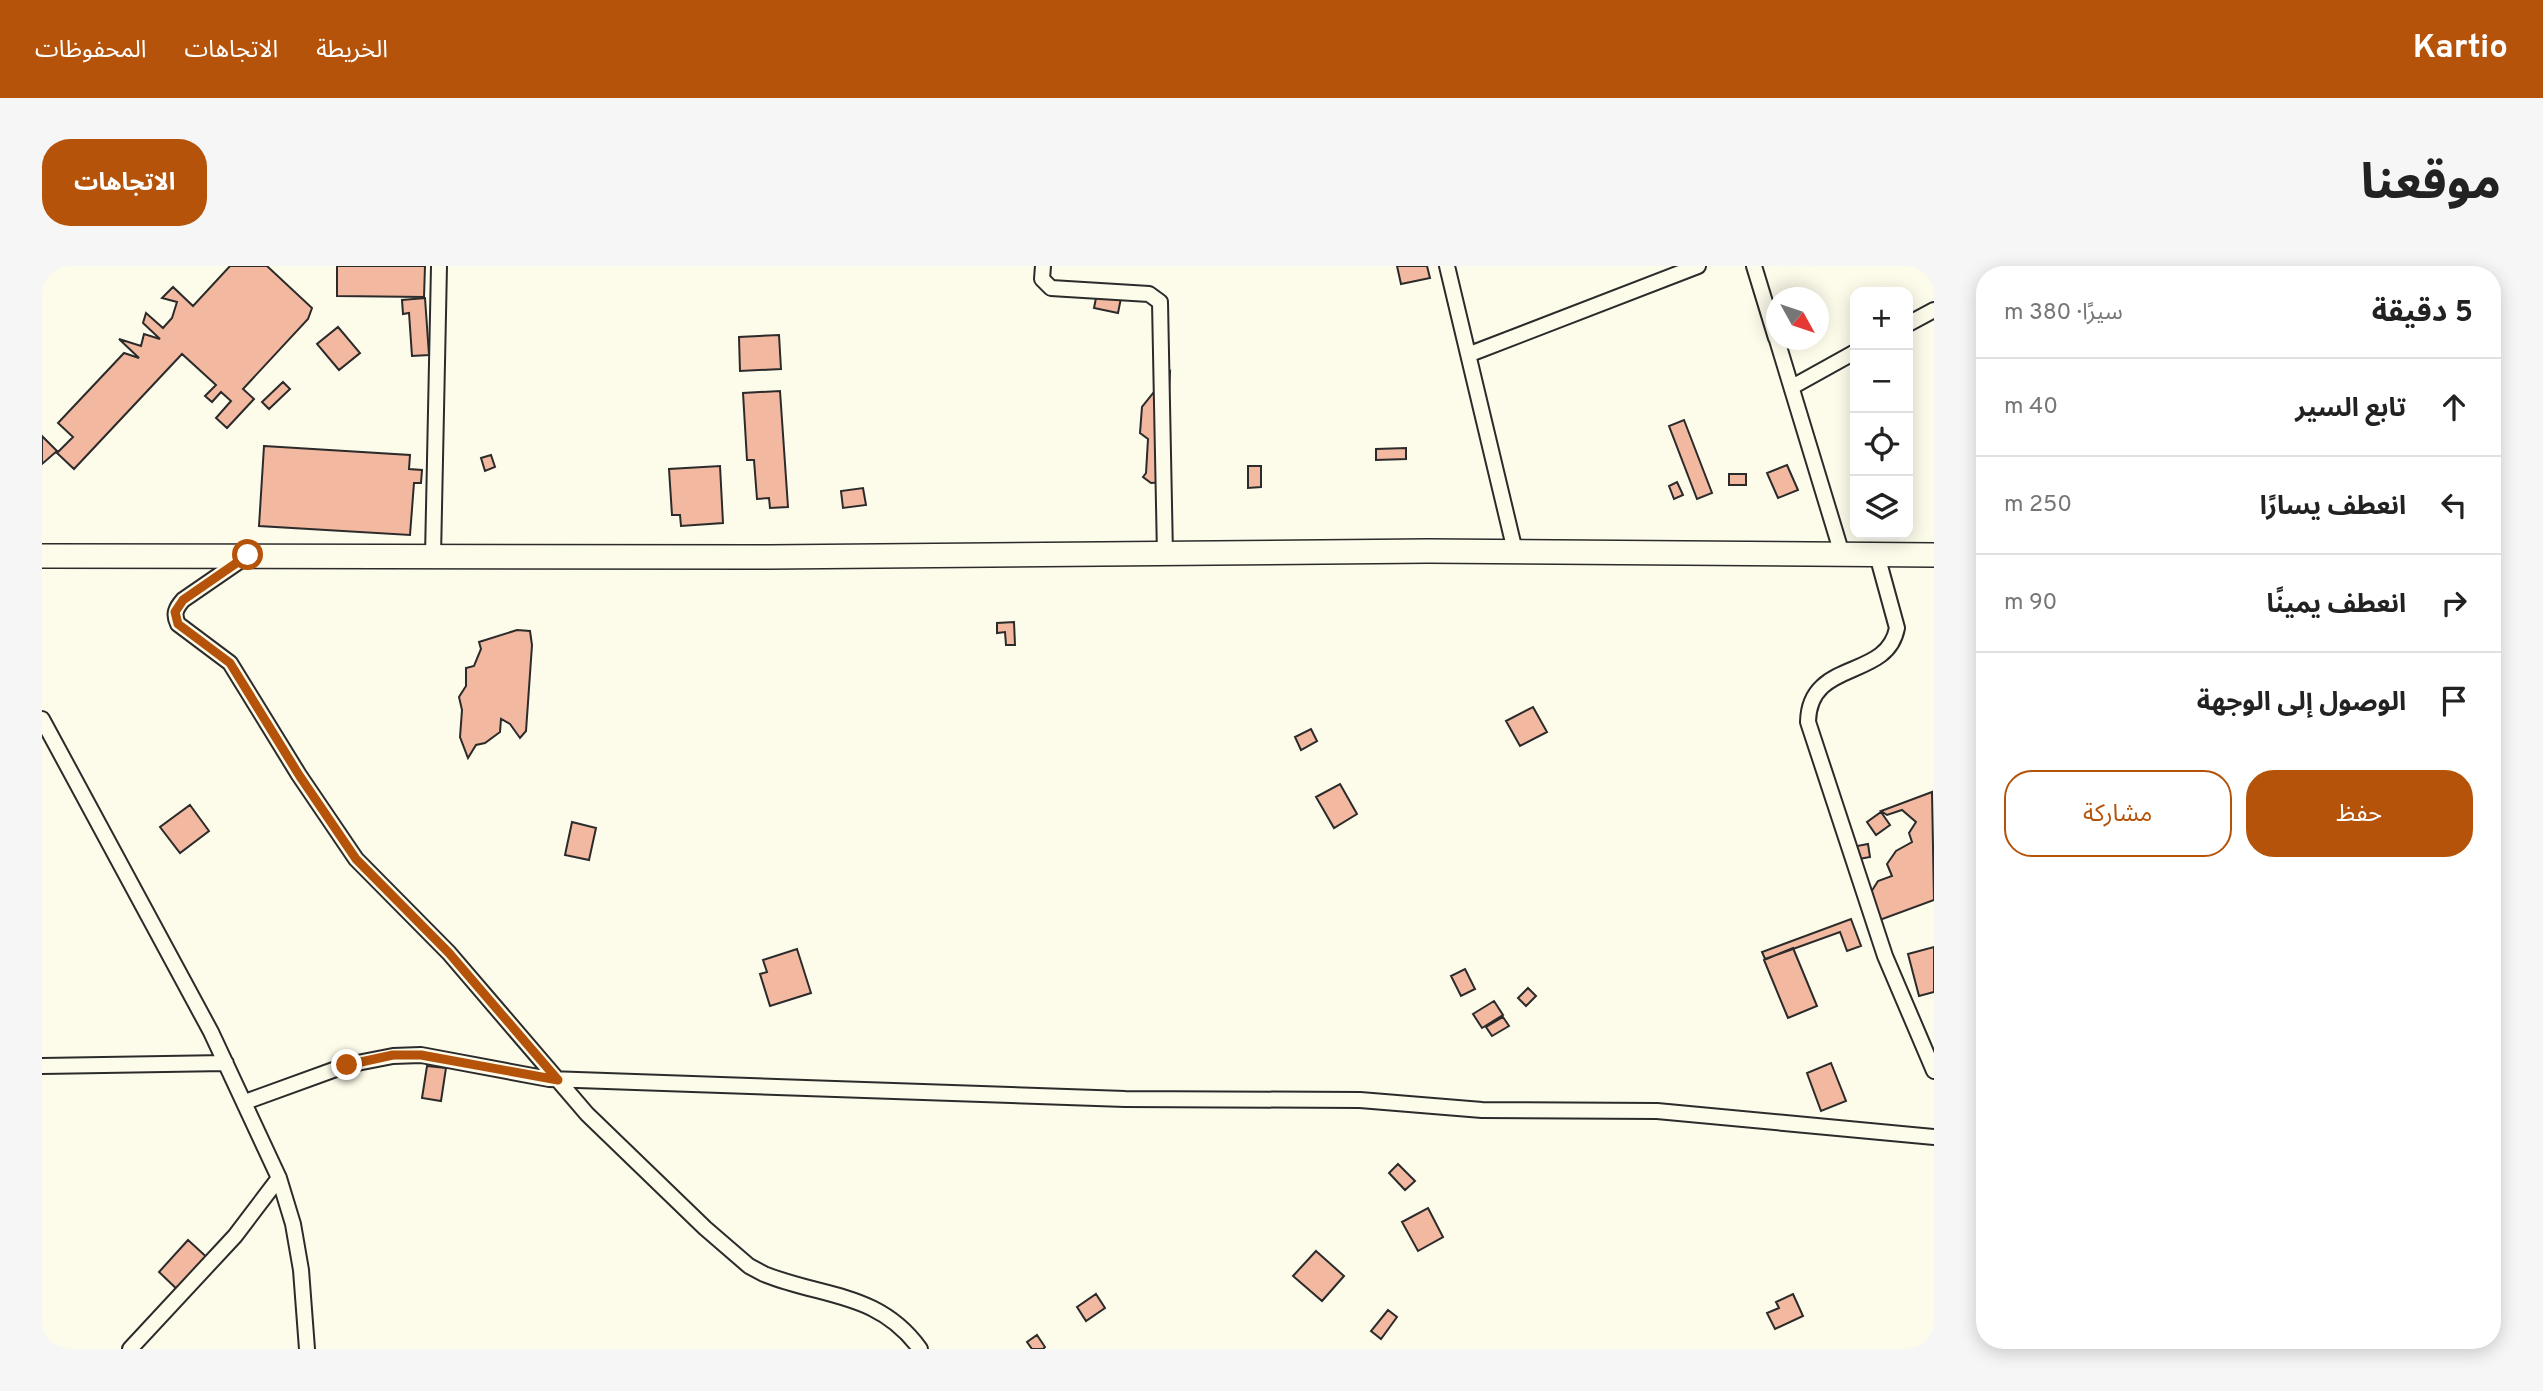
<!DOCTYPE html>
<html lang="ar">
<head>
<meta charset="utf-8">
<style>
	:root { --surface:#fff; --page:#f6f6f6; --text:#222; --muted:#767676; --line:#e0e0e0; --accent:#b45309 }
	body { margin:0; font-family:Overpass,"Noto Sans Arabic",sans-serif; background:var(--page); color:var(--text); direction:rtl }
	.controls { position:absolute; right:21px; top:21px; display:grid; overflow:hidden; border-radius:14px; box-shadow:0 4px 18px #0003 }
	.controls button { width:63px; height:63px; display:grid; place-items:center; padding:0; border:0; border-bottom:2px solid var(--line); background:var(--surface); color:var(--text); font:35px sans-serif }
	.compass { position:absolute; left:1724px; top:21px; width:63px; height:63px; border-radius:50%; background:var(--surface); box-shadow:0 4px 18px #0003; rotate:130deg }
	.stop { position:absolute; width:21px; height:21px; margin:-16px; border:5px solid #b45309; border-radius:50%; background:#fff }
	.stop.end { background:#b45309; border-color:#fff; box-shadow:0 2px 7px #0008 }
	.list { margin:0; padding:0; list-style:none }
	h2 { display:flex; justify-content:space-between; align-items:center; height:91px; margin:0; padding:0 28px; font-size:30px }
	h2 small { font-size:23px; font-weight:400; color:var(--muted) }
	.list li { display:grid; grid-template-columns:46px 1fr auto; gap:21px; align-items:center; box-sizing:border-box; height:98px; padding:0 28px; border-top:2px solid var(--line) }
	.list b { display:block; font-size:26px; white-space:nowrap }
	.list em { font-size:23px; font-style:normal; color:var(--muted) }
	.actions { display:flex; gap:14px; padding:21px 28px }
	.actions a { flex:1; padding:16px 0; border:2px solid var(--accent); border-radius:28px; text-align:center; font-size:24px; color:var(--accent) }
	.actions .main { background:var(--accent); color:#fff }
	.icon { flex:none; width:38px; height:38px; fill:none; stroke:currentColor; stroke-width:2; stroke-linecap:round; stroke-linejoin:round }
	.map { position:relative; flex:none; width:1892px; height:1083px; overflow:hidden; direction:ltr; border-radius:28px }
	header { display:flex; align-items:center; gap:42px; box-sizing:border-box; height:98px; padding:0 35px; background:var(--accent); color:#fff }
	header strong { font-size:33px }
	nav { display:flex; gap:38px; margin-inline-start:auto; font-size:24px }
	.intro { display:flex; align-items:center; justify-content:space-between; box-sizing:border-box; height:168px; padding:0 42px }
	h1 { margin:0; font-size:49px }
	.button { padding:18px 32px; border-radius:28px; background:var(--accent); color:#fff; font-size:24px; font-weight:700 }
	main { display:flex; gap:42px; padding:0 42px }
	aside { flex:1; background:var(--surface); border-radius:28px; box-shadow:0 4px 18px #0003 }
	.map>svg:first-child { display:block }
	.building { fill:#f2b8a0; stroke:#2b2b2b; stroke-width:2 }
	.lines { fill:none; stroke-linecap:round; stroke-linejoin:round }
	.minor-casing { stroke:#2b2b2b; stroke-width:18 }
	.primary-casing { stroke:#2b2b2b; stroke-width:26 }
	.minor { stroke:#fdfbea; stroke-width:14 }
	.primary { stroke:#fdfbea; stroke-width:23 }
	.route { stroke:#b45309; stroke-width:9 }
</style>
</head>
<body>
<header>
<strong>Kartio</strong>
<nav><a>الخريطة</a><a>الاتجاهات</a><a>المحفوظات</a></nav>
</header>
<div class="intro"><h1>موقعنا</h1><a class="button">الاتجاهات</a></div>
<main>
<aside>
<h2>5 دقيقة<small>سيرًا · 380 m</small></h2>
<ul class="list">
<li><svg class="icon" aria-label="ahead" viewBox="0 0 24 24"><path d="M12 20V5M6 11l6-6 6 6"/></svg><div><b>تابع السير</b></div><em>40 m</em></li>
<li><svg class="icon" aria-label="left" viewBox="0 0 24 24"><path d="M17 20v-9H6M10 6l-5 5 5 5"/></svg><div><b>انعطف يسارًا</b></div><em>250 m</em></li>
<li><svg class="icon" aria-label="right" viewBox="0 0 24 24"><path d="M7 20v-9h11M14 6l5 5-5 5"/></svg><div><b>انعطف يمينًا</b></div><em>90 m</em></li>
<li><svg class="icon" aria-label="arrive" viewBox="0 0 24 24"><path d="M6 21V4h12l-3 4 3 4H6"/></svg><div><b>الوصول إلى الوجهة</b></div></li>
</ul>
<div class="actions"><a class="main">حفظ</a><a>مشاركة</a></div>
</aside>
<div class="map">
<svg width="1892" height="1083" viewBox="0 0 1892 1083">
	<rect width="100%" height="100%" fill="#fdfbea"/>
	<path class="building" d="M188 0H225L270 42 266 53 201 123 212 133 185 162 174 152 189 135 179 126 170 136 163 130 174 119 140 88 32 203 15 187 31 171 16 157 82 87 97 92 77 73 99 80 102 68 118 73 101 57 104 47 121 62 130 52 135 36 120 32 131 21 151 40Z
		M295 0H383L382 31 295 30Z
		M1355 0H1385L1388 12 1359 18Z
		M1055 27 1079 32 1076 47 1052 42Z
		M383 32 387 89 370 90 367 47 361 48 360 34Z
		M296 61 318 87 297 104 275 78Z
		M737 69 739 103 698 105 697 71Z
		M1128 106 1122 216 1109 217 1101 211 1104 207 1106 173 1098 167 1100 141Z
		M241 116 248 123 227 143 220 136Z
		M738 125 746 241 728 242 727 232 715 233 712 194H705L701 127Z
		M1642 154 1670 227 1655 233 1627 160Z
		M0 170 15 185 0 198Z
		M222 180 368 189 367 203 380 204 379 217H372L368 269 217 260Z
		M1364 182V193L1334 194V183Z
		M449 189 453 201 443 205 439 192Z
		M1745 199 1756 224 1736 232 1725 207Z
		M678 200 681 257 639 260 638 249H630L627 203Z
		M1206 200H1219V221L1206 222Z
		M1687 208H1704V219H1687Z
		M1635 216 1641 229 1632 233 1627 220Z
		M821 222 824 239 801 242 799 225Z
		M972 356 973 379H964L963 366 955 367V357Z
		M475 364 488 365 490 379 484 465 478 472 468 458 459 453 458 466 443 477 434 479 426 492 418 471 420 444 417 431 424 420V402L432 400 439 383 437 376Z
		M1491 441 1505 466 1478 480 1464 455Z
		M1269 463 1275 475 1259 484 1253 471Z
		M1298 518 1315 548 1292 562 1274 531Z
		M1890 526 1892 634 1835 655 1824 634 1836 615 1850 610 1845 598 1854 585 1870 576 1867 567 1874 556 1860 544 1845 549 1839 545Z
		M148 539 167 565 138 587 118 561Z
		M1839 546 1848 559 1834 569 1825 556Z
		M530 556 554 562 547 594 523 589Z
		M1826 578 1828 591 1817 593 1815 580Z
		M1809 653 1819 680 1805 685 1798 666 1723 693 1720 686Z
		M1892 681V726L1877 730 1866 688Z
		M1751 682 1775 740 1746 752 1722 694Z
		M755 683 769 727 728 740 718 708 725 706 721 694Z
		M1423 703 1433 723 1419 730 1409 710Z
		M1486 722 1494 730 1484 740 1476 732Z
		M1452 735 1461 749 1440 762 1431 748Z
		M1461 751 1467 760 1450 770 1444 761Z
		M1789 797 1804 835 1779 845 1765 807Z
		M385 800 404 802 399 835 380 832Z
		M1356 898 1373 915 1363 924 1347 907Z
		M1386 942 1401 971 1376 985 1360 956Z
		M146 974 169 995 140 1028 117 1006Z
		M1274 985 1302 1010 1280 1035 1251 1010Z
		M1054 1028 1063 1042 1044 1055 1035 1041Z
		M1751 1028 1761 1050 1733 1063 1725 1047 1737 1042 1734 1036Z
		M1346 1044 1355 1051 1339 1073 1329 1065Z
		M995 1069 1003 1081 1001 1083H990L985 1076Z"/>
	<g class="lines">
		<g class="minor-casing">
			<path id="minor" d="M1001 0 1000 13 1009 22 1107 28 1118 36 1123 289
				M1405 0 1473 285
				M1712 0 1734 72
				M1866 58 1892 44
				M1735 74 1800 288
				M1428 88 1656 0
				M1750 121 1813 86
				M1835 289 1855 362C1845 415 1767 392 1766 456L1843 690 1892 805
				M391 290 397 0
				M202 292 141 334C134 342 131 348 136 358L188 397 257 509 314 593 407 687 545 848 663 962 707 1000 722 1008C782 1032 837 1026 878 1083
				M0 453 169 766 237 912 251 958 259 1004 265 1083
				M0 800 184 797
				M203 836 305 799 351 790 379 789 507 813 1083 833 1318 834 1440 844 1615 845 1892 871
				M88 1083 193 970 237 912"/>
		</g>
		<g class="primary-casing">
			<path id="primary" d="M0 290 727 291 1386 285 1892 289"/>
		</g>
		<use href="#minor" class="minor"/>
		<use href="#primary" class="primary"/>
	</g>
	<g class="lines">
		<path class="route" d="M206 289 141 334 133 346 136 358 188 397 257 509 314 593 407 687 516 814 379 789H351L305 799"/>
	</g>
</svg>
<div class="controls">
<button>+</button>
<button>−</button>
<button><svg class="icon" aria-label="locate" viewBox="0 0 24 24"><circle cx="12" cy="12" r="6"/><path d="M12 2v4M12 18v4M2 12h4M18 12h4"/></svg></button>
<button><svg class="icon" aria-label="layers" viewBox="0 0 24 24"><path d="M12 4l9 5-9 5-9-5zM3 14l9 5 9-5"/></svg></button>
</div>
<svg class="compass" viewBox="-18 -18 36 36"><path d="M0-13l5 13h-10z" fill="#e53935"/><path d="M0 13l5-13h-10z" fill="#767676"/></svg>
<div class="stop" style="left:206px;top:289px"></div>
<div class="stop end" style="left:305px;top:799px"></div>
</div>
</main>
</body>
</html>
